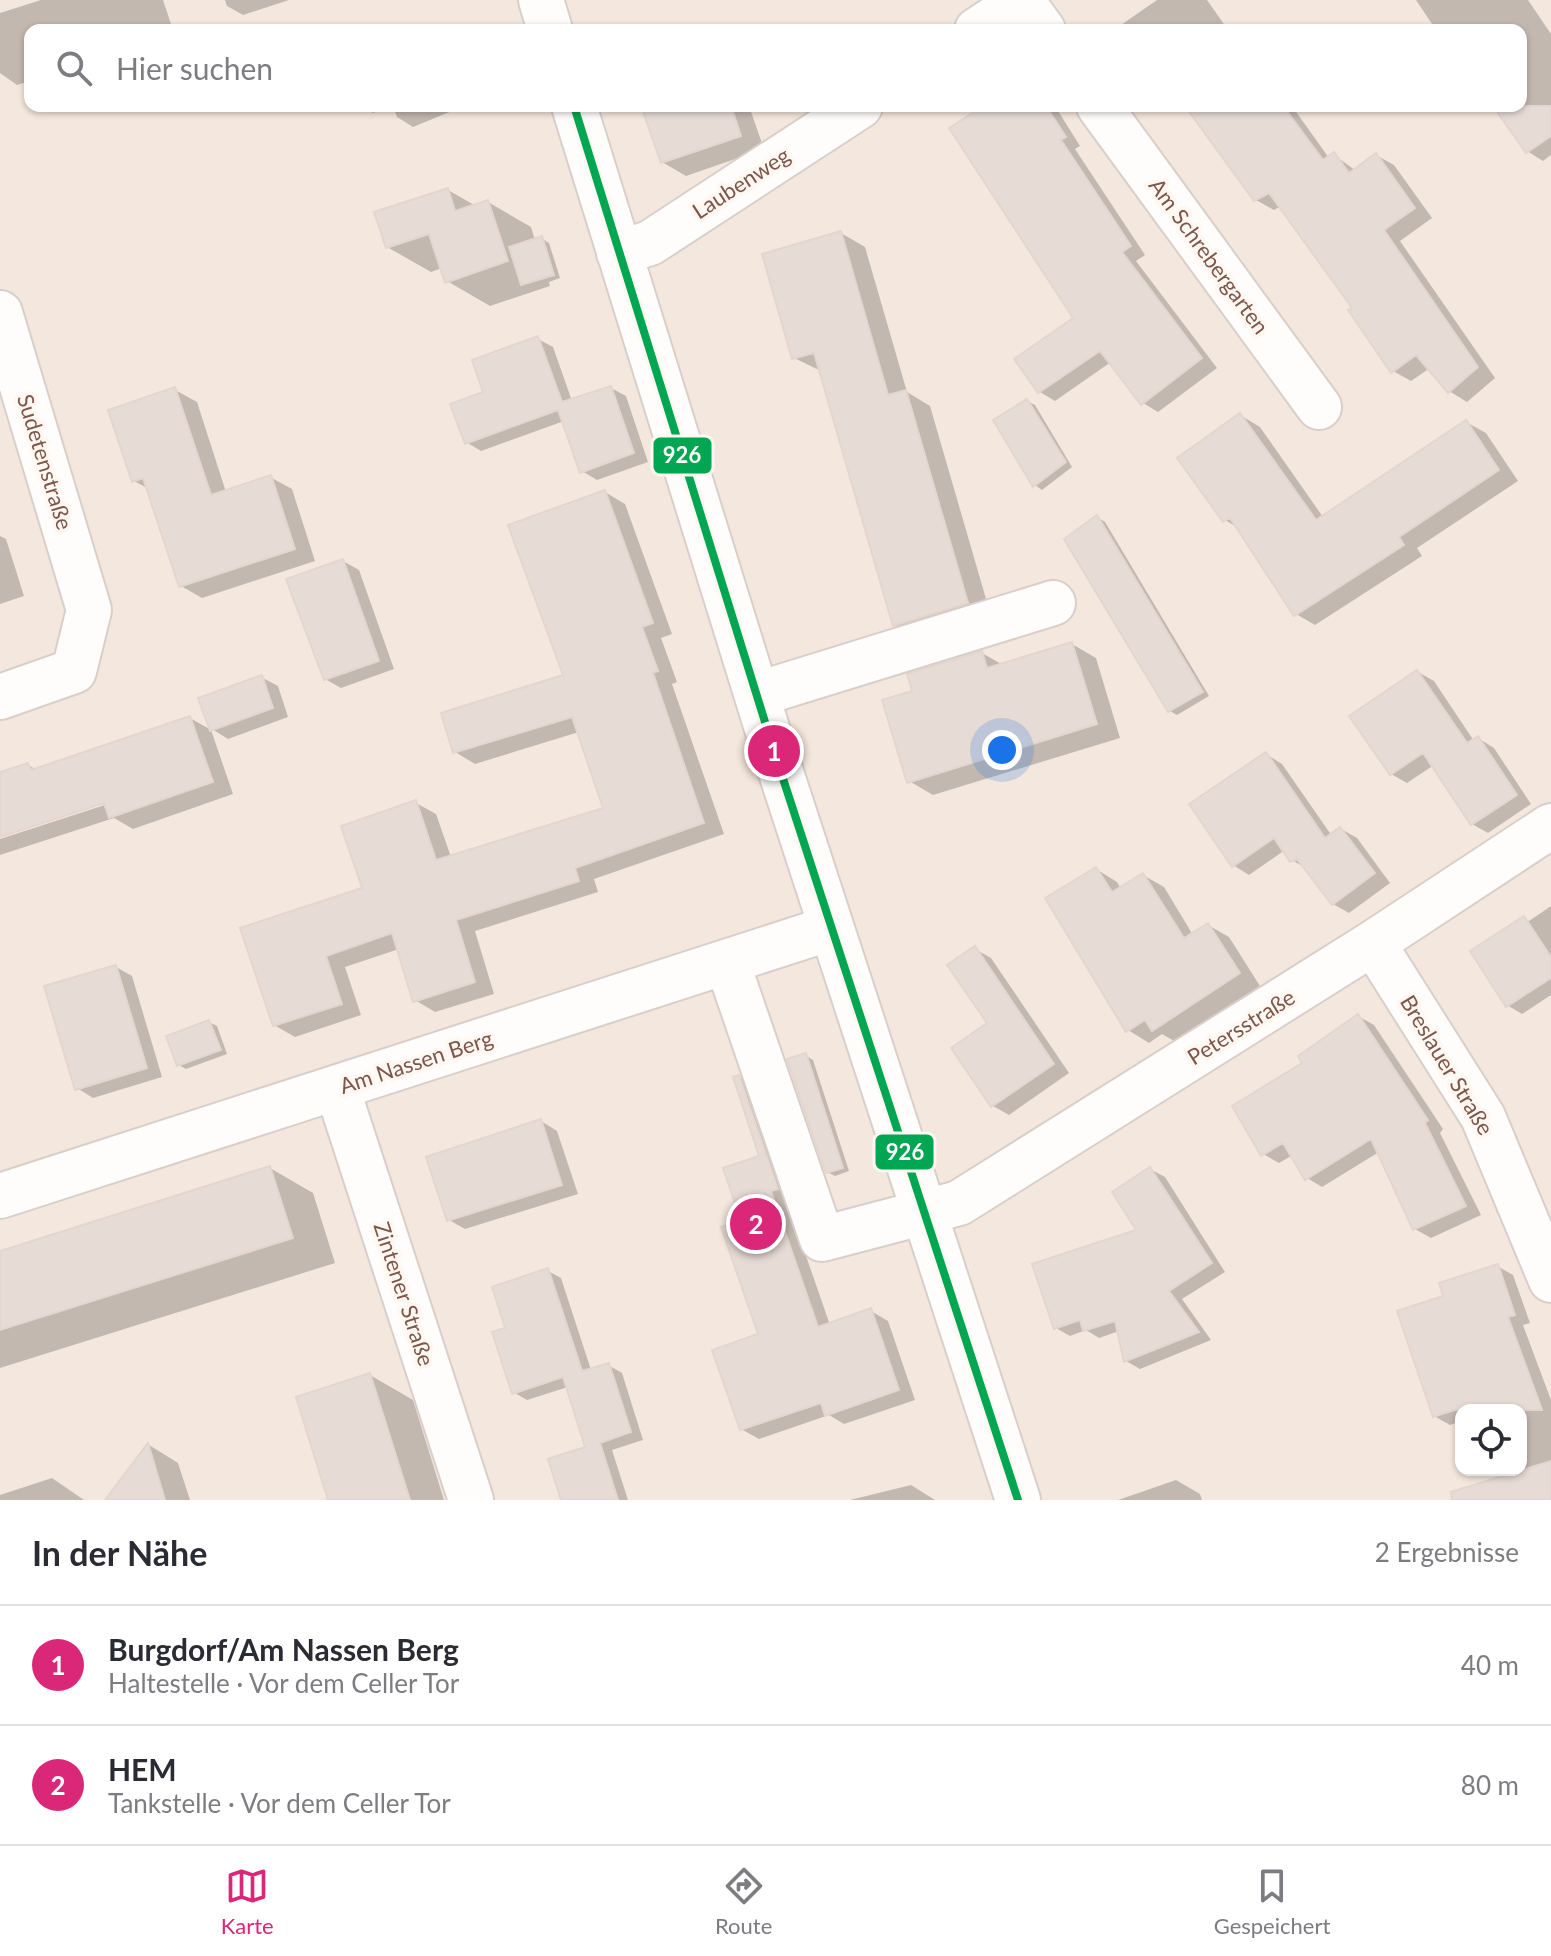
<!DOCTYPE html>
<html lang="de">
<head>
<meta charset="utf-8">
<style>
	:root { --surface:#fff; --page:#f7f7f7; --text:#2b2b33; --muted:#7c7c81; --line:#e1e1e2; --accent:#db2777 }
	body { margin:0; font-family:Lato,sans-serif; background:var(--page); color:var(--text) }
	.controls { position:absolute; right:24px; bottom:24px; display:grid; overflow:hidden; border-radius:16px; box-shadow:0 2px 6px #0004 }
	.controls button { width:72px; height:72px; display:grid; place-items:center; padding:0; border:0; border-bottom:2px solid var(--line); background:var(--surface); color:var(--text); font:40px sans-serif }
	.you { position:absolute; left:1002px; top:750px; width:28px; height:28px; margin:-20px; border:6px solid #fff; border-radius:50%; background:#1a73e8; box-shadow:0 0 0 12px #1a73e833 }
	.badge { display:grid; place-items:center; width:52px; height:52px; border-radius:50%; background:var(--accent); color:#fff; font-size:26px; font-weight:700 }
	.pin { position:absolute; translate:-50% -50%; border:4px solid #fff; box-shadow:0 2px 8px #0006 }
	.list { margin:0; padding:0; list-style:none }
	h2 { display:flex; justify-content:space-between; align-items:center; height:104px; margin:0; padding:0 32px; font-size:34px }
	h2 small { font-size:26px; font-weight:400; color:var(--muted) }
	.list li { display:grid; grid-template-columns:52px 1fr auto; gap:24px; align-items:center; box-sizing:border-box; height:120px; padding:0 32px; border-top:2px solid var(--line) }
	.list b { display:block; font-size:30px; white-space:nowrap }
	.list p { margin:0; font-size:26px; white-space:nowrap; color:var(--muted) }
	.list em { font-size:26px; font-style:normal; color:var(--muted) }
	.icon { flex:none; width:44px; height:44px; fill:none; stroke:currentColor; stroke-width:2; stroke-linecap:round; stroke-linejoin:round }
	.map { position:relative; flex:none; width:1551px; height:1500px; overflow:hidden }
	.search { position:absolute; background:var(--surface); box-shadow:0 2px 6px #0004; left:24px; right:24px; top:24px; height:88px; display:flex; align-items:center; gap:20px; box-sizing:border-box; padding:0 28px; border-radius:16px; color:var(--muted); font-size:30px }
	.sheet { height:344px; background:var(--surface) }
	nav { display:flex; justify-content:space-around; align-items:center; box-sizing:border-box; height:112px; border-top:2px solid var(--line); background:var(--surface); font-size:22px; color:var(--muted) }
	nav a { display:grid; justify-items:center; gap:4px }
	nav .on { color:var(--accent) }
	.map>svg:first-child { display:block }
	.residential { fill:#f4e7dd; fill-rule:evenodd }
	.shadow { fill:#0003 }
	.building { fill:#e7dbd5; stroke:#e4d6cf; stroke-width:2 }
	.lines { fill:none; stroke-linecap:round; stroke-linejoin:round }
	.minor-casing { stroke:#d9cfca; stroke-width:48 }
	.minor { stroke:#fefdfc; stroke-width:44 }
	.bus-1-casing { stroke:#fff8f2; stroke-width:14 }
	.bus-1 { stroke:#00a651; stroke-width:8 }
	.labels { text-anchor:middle; stroke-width:8; stroke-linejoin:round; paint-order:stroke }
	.street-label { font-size:22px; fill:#7d5649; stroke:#fff8f2 }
	.line-badge { stroke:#fff8f2; stroke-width:3 }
	.badge-label { font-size:22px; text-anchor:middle; font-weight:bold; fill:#fff }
</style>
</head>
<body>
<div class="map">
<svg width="1551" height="1500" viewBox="0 0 1551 1500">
	<rect width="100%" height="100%" fill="#faf4ee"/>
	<path class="residential" d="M0 0H1551V1500H0ZM30 30H1521V106H30ZM1461 1410H1521V1470H1461Z"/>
	<path class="shadow" d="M41 0H163L173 30H30V81L17 85 0 73V13Z
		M225 0H289L243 15 227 6Z
		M1157 0H1207L1228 30H1120L1118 27Z
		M1416 0H1528L1551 34V155L1543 161 1527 151 1496 106H1521V30H1436Z
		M361 106H390L373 113Z
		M393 106H464L413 127 397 117Z
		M643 106H749L764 149 686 176 662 162Z
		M988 106H1055L1080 146 1075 149 1145 255 1136 261 1217 368 1158 412 1143 403 1111 362 1055 401 1040 392 1075 318Z
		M1187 106H1292L1329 158 1334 155 1355 170 1376 155 1394 165 1432 218 1400 241 1495 378 1467 402 1449 391 1430 368 1411 381 1393 371 1355 309 1281 206 1274 210 1256 200Z
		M448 190 476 206 488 202 531 227 535 240 541 238 549 243 560 278 549 282 550 286 490 306 447 281 442 268 431 272 387 247Z
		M841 233 865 247 907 392 930 406 991 616 919 639 895 625 821 371 794 358Z
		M538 339 553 347 572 401 611 388 626 396 648 462 597 480 582 471 564 421 481 451 466 442 486 393Z
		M175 390 197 402 226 492 270 477 292 489 315 561 202 598 181 586 149 489 134 481Z
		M1027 401 1035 405 1072 467 1042 490 1035 485Z
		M1240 415 1260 427 1323 517 1466 422 1486 433 1518 481 1417 548 1422 556 1315 625 1296 614 1240 529 1225 520Z
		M605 492 625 504 672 634 661 638 677 682 672 684 724 834 594 879 598 892 475 931 494 994 435 1012 415 1000 399 949 345 967 361 1015 295 1037 274 1025 364 889 416 803 436 814 451 857 605 809 579 732 475 764 455 752 565 677Z
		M1097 517 1105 522 1209 696 1177 715 1170 711Z
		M0 536 6 539 24 596 0 604Z
		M343 561 359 570 394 669 341 688 325 679Z
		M1072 644 1096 658 1120 738 933 795 909 781 915 692 982 653 1003 665Z
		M1418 672 1434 681 1474 741 1478 738 1494 748 1531 804 1488 833 1472 824 1434 765 1407 783 1391 774Z
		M261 677 278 686 288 717 228 739 212 729Z
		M190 718 211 730 233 794 133 829 114 818 0 855V839L114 802 113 798 0 835V774L28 765 37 770Z
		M1266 754 1282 764 1332 836 1341 829 1357 838 1390 883 1349 913 1333 904 1307 869 1292 860 1285 850 1249 875 1233 865Z
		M1096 869 1117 882 1121 889 1143 875 1164 887 1193 935 1208 925 1229 937 1260 986 1174 1041 1162 1034 1149 1043 1128 1030Z
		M1551 906V995L1522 1014 1507 1005 1524 918 1529 921Z
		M975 949 991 958 1069 1073 1009 1115 993 1106 990 1024Z
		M116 967 132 976 162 1077 93 1098 77 1088Z
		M1358 1016 1374 1025 1443 1129 1440 1133 1481 1215 1431 1238 1415 1229 1379 1152 1322 1187 1307 1178 1293 1155 1279 1163 1263 1154 1305 1064Z
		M209 1022 217 1026 227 1054 186 1069 179 1065Z
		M805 1055 813 1060 849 1171 835 1176 827 1172Z
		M739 1077 756 1087 787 1201 830 1325 871 1311 888 1321 915 1400 844 1424 829 1415 759 1439 741 1429 760 1336 743 1222 761 1157Z
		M541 1121 557 1131 578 1194 465 1229 449 1220Z
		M270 1168 313 1193 335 1263 0 1368V1253Z
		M1150 1169 1165 1177 1225 1272 1182 1299 1211 1340 1140 1369 1126 1361 1119 1331 1099 1338 1086 1330 1070 1336 1056 1328 1139 1231Z
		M1497 1266 1513 1275 1530 1323 1523 1325 1551 1400V1500H1502L1506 1477 1504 1470H1521V1410H1461V1421L1450 1425 1434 1416 1446 1297Z
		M548 1271 561 1278 591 1370 608 1365 622 1373 643 1440 612 1450 628 1500H563L588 1448 568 1387 527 1400 513 1392 507 1329Z
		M370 1375 413 1400 444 1500H330Z
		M149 1445 178 1463 190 1500H108Z
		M52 1478 84 1500H0V1495Z
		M1176 1480 1200 1494 1202 1500H1118Z
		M911 1485 935 1500H850Z"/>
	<path class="building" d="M641 106H731L741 136 661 163Z
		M984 106H1046L1066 137 1061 140 1131 246 1122 252 1202 358 1141 405 1100 351 1038 393 1014 359 1073 318 949 128Z
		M1185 106H1283L1323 160 1334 152 1349 173 1376 153 1415 208 1384 230 1478 367 1448 393 1416 355 1391 373 1348 310 1352 308 1269 193 1254 201Z
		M1493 106H1551V136L1526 153Z
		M448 188 455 211 488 200 508 261 445 283 429 234 386 248 374 212Z
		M841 231 888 395 906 390 968 603 893 626 814 353 792 359 762 254Z
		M542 236 554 275 521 285 509 247Z
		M538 336 562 402 611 386 634 453 580 473 558 410 465 444 450 404 483 392 472 360Z
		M175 387 211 495 271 475 295 549 179 587 143 478 132 482 108 410Z
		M1027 399 1066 462 1033 487 993 420Z
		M1240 413 1316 520 1466 420 1499 470 1399 537 1404 545 1294 616 1230 518 1223 522 1177 458Z
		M605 490 653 623 642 627 658 671 653 673 704 823 575 868 579 881 456 920 475 982 413 1002 392 933 326 956 342 1004 273 1026 240 928 362 888 341 826 416 800 436 860 603 808 572 717 453 753 441 713 563 675 508 525Z
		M1097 515 1203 692 1168 712 1064 539Z
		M343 559 379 661 324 680 286 579Z
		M1072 642 1097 724 907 783 882 700 912 691 907 674 982 651 987 668Z
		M1417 670 1467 743 1478 736 1517 795 1471 825 1423 753 1390 775 1349 716Z
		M262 675 273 708 210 731 198 698Z
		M190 716 213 782 109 818 104 803 0 837V772L28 763 31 770Z
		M1266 752 1325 838 1340 827 1375 873 1332 905 1297 859 1290 862 1274 838 1232 867 1189 804Z
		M1096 867 1112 892 1143 873 1184 938 1208 923 1240 973 1152 1031 1145 1020 1126 1032 1045 898Z
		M1524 916 1551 957V978L1506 1007 1470 951Z
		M975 946 1054 1064 991 1107 951 1048 987 1023 947 965Z
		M116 965 147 1068 75 1090 44 986Z
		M1358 1014 1428 1120 1425 1123 1466 1206 1413 1230 1371 1139 1305 1180 1283 1143 1261 1156 1232 1106 1302 1063 1298 1056Z
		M209 1020 221 1050 177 1066 166 1036Z
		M806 1053 843 1168 826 1173 787 1059Z
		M739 1075 778 1189 771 1191 818 1327 871 1308 899 1390 825 1416 821 1403 740 1430 712 1350 758 1334 721 1227 741 1221 723 1168 759 1156 733 1077Z
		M541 1119 562 1185 447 1221 426 1157Z
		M270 1166 293 1238 0 1330V1251Z
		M1150 1167 1212 1263 1169 1291 1199 1332 1124 1362 1115 1321 1083 1331 1080 1320 1054 1329 1032 1264 1136 1230 1112 1192Z
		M1498 1264 1515 1315 1508 1317 1542 1410H1454L1433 1417 1397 1311 1443 1296 1439 1283Z
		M548 1268 582 1371 609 1363 631 1432 600 1443 618 1500H561L548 1459 585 1447 563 1377 512 1394 492 1332 505 1328 492 1287Z
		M370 1373 410 1500H328L296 1397Z
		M148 1443 165 1500H105Z
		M1551 1461V1500H1452L1451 1492Z"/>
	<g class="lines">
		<g class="minor-casing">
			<path id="minor" d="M541 0 550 30
				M1022 1 1043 30
				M977 30 1023 0
				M574 106 774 751 1018 1500
				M1099 106 1319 407
				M619 253 650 243 860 106
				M0 313 89 610 74 671 0 697
				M758 694 1053 603
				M1373 943 1483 1117 1551 1280
				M727 962 822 1239 959 1203 1373 943 1551 826
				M337 1088 471 1500
				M0 1196 831 928"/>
		</g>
		<use href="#minor" class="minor"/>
		<g class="bus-1-casing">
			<path id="bus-1" d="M574 106 774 751 1018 1500"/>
		</g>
		<use href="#bus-1" class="bus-1"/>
	</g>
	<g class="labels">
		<g class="street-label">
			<text transform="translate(741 183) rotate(-33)" y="8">Laubenweg</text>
			<text transform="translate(1209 256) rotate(54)" y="8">Am Schrebergarten</text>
			<text transform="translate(45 462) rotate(73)" y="8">Sudetenstraße</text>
			<text transform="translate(1241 1027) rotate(-32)" y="8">Petersstraße</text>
			<text transform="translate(416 1062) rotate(-18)" y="8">Am Nassen Berg</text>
			<text transform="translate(1447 1065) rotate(59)" y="8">Breslauer Straße</text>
			<text transform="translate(404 1294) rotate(72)" y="8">Zintener Straße</text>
		</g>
	</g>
	<g class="line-badge">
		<rect x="652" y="436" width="61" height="39" rx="8" fill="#00a651"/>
		<rect x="874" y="1133" width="61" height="38" rx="8" fill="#00a651"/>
	</g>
	<g class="badge-label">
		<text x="682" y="463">926</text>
		<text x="905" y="1160">926</text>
	</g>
</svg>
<div class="controls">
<button><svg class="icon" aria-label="locate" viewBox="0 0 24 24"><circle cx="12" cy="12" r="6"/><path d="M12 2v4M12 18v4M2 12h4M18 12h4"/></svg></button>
</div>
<div class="you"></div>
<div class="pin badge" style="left:774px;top:751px">1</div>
<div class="pin badge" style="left:756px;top:1224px">2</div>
<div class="search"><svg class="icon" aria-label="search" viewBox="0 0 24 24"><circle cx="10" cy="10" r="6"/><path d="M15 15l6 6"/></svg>Hier suchen</div>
</div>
<section class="sheet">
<h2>In der Nähe<small>2 Ergebnisse</small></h2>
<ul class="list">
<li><span class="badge">1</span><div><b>Burgdorf/Am Nassen Berg</b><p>Haltestelle · Vor dem Celler Tor</p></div><em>40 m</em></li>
<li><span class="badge">2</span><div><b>HEM</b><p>Tankstelle · Vor dem Celler Tor</p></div><em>80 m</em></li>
</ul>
</section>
<nav>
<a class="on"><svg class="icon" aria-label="map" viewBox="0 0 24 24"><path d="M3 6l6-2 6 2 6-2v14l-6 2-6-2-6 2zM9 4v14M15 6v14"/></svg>Karte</a>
<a><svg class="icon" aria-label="directions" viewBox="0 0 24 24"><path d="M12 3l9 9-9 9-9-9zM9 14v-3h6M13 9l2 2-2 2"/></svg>Route</a>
<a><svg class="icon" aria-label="saved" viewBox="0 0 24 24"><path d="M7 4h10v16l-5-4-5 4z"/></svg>Gespeichert</a>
</nav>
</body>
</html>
